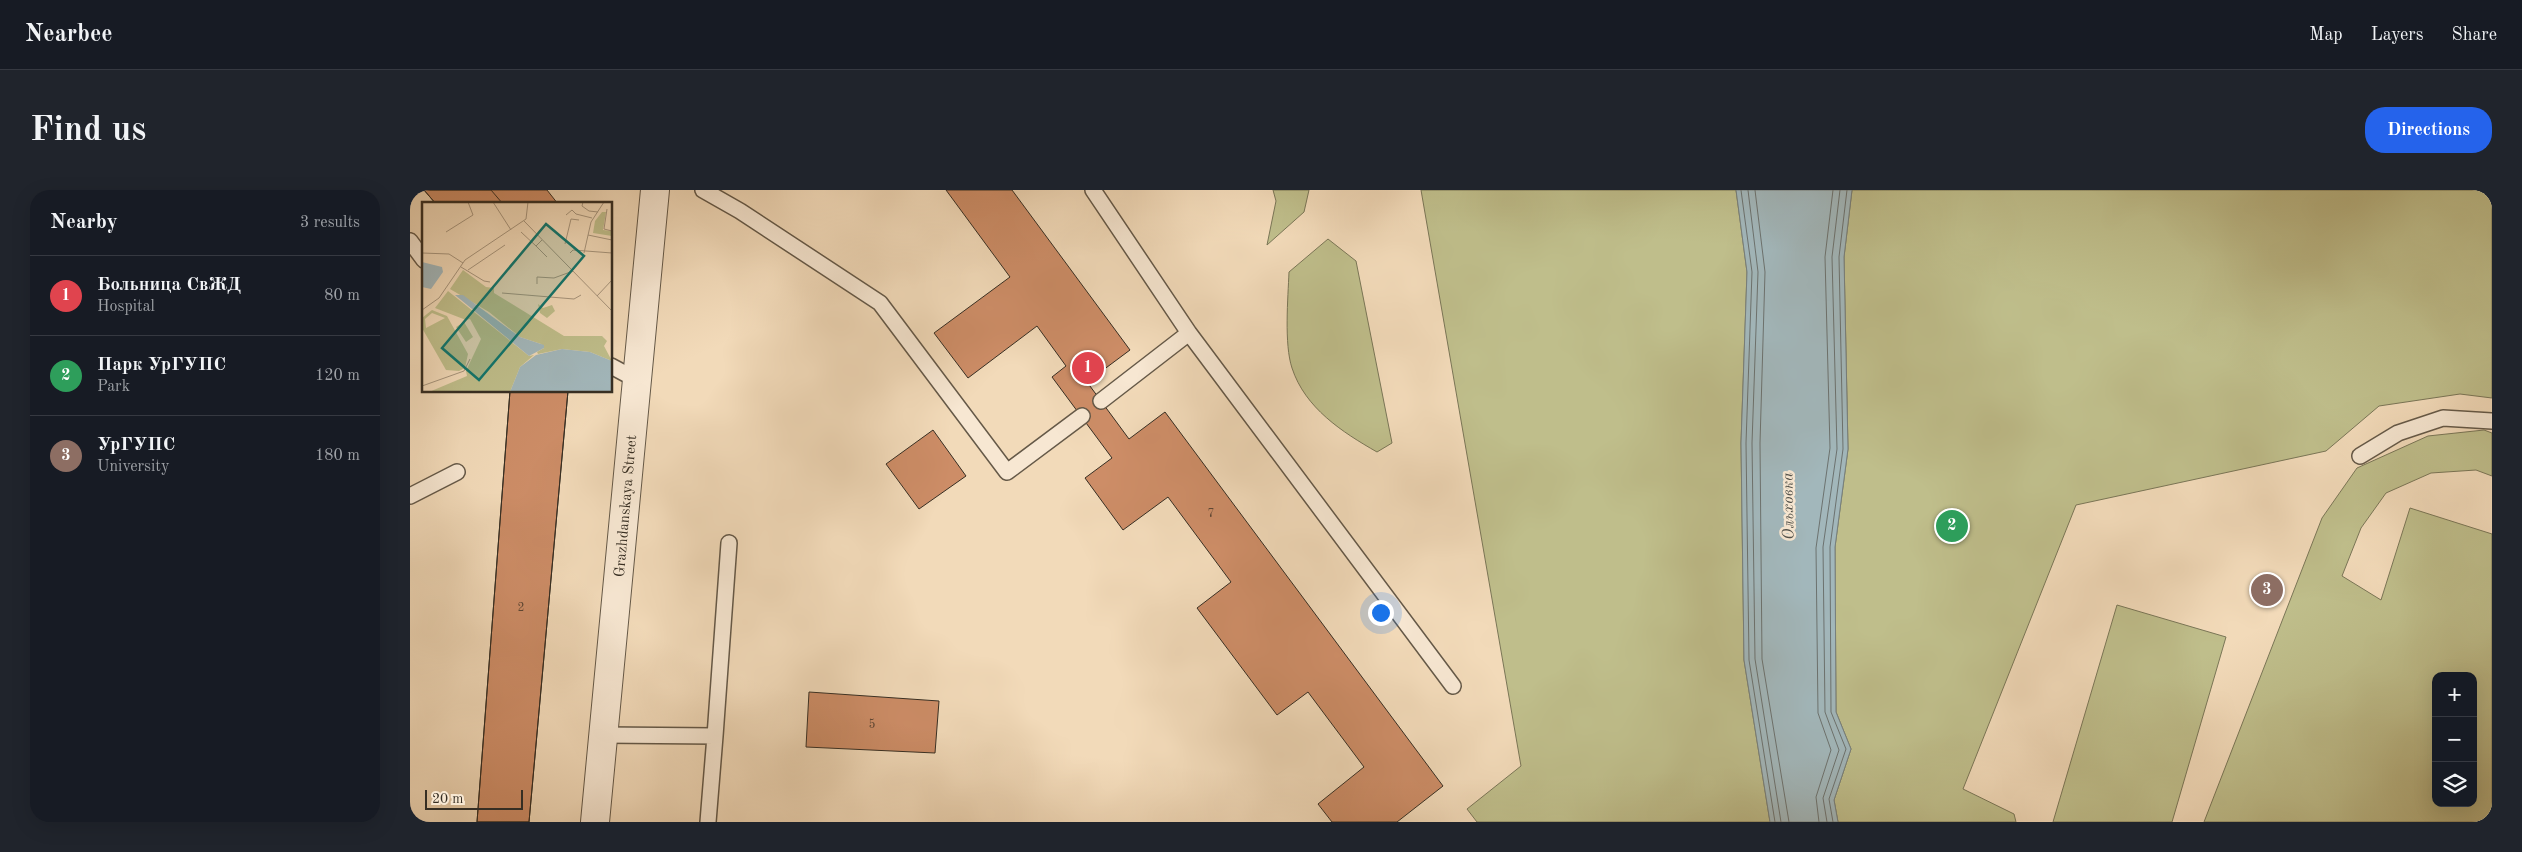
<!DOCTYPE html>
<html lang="en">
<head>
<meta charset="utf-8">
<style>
	:root { --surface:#171b24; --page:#20242c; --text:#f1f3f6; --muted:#9ea1a6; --line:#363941; --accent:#2563eb }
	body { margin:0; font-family:"Old Standard TT",serif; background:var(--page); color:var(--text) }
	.controls { position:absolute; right:15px; bottom:15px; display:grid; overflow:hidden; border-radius:10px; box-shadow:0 5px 20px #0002 }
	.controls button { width:45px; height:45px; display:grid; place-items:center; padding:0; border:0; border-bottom:1px solid var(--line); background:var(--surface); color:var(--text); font:25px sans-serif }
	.scale { position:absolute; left:15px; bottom:12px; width:98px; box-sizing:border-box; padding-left:5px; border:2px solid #362e23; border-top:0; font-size:14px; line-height:18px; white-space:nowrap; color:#362e23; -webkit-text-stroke:4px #f7e7d2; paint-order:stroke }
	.you { position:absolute; left:970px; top:422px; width:18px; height:18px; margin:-12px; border:4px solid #fff; border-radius:50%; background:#1a73e8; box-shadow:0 0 0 8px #1a73e833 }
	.badge { display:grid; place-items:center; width:32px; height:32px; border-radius:50%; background:var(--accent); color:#fff; font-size:16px; font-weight:700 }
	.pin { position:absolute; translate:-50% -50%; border:2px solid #fff; box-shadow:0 1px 5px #0006 }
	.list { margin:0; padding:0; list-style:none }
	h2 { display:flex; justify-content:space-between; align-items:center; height:65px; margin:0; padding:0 20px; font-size:21px }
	h2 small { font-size:16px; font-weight:400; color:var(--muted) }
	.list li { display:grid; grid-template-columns:32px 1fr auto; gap:15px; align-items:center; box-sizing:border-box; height:80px; padding:0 20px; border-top:1px solid var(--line) }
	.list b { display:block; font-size:19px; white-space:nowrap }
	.list p { margin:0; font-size:16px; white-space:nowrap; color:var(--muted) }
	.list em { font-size:16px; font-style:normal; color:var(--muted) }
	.icon { flex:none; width:28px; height:28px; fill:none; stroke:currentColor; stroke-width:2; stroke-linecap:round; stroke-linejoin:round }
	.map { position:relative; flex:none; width:2082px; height:632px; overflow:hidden; border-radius:20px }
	header { display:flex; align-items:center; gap:30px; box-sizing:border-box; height:70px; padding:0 25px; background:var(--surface); border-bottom:1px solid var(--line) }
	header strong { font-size:24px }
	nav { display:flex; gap:28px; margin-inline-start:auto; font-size:18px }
	.intro { display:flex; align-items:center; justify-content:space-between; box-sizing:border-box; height:120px; padding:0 30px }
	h1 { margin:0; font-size:35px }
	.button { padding:12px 22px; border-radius:20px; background:var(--accent); color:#fff; font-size:18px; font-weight:700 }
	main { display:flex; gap:30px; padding:0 30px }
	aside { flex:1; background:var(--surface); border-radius:20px; box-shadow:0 5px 20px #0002 }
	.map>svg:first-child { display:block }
	.green { fill:#bfbe8b; stroke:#7a7657; fill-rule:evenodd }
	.water { fill:#a2b7bb; stroke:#77807e }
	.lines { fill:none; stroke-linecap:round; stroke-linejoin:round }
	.shore { stroke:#6c726f; stroke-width:1 }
	.building { fill:#cd8d67; stroke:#362e23 }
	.service-casing { stroke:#655948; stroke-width:18 }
	.tertiary-casing { stroke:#655948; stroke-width:30 }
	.service { stroke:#f7e7d2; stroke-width:15 }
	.tertiary { stroke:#f7e7d2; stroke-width:28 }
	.labels { text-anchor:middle; stroke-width:5; stroke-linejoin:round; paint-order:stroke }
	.number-label { font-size:12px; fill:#5c4634 }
	.street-label { font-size:15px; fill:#362e23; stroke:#f7e7d2 }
	.water-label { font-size:16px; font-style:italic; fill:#515049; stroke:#f7e7d2 }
	.inset-road { fill:none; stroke:#a7957d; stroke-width:1 }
	.view { fill:#0f766e; fill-opacity:0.15; stroke:#0f766e; stroke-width:2.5 }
	.inset-edge { fill:none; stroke:#362e23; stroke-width:2.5 }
</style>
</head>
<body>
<header>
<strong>Nearbee</strong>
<nav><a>Map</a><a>Layers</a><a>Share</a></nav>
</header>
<div class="intro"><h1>Find us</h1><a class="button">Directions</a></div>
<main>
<aside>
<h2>Nearby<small>3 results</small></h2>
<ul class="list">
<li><span class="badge" style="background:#e0444e">1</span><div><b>Больница СвЖД</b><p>Hospital</p></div><em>80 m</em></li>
<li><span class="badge" style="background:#2e9e5b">2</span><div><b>Парк УрГУПС</b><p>Park</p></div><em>120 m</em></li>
<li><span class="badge" style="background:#8d6e63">3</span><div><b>УрГУПС</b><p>University</p></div><em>180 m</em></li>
</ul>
</aside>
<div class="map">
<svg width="2082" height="632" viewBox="0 0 2082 632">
	<rect width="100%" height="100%" fill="#f2dab9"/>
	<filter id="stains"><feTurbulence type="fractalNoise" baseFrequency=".004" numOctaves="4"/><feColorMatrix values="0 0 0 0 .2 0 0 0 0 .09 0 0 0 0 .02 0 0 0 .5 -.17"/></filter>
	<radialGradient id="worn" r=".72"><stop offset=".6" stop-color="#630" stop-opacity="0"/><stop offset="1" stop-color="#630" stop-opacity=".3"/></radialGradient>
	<path class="green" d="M863 0H899L894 22 857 55 866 11Z
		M1011 0H1326L1337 82 1331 253 1334 470 1360 632H1067L1057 619 1111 576Z
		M1442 0H2082V208L2050 204 1969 216 1916 261 1666 315 1553 599 1604 624 1606 632H1428L1424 610 1441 559 1426 522 1425 357 1438 259 1434 67Z
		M918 49 946 71 982 253 967 262C932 242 895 218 882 178 874 154 878 108 879 82Z
		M2074 240 2082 243V286L2066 280 2021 283 1976 303 1951 338 1932 386 1971 410 2000 318 2082 344V632H1794L1912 328 1947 278 2018 246ZM2026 486H2063V613H2026Z
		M1707 415 1816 447 1762 632H1643Z"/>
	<path class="water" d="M1326 0H1442L1434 67 1438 259 1425 357 1426 522 1441 559 1424 610 1428 632H1360L1334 470 1331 253 1337 82Z"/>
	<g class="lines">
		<path class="shore" d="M1331 0 1342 82 1336 253 1339 470 1365 632
			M1338 0 1348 82 1342 253 1345 469 1371 632
			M1345 0 1355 82 1350 253 1352 469 1379 632
			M1409 632 1406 607 1421 560 1408 523 1406 358 1420 258 1415 67 1423 0
			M1417 632 1413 608 1429 560 1415 522 1413 357 1427 259 1422 67 1430 0
			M1423 632 1419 609 1436 559 1421 522 1420 357 1433 259 1429 67 1437 0"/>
	</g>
	<path class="building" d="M14 0H137L148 14H26Z
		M14 0H81L93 14H26Z
		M536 0H602L720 160 677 192 719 249 755 222 1033 596 987 632H922L908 614 954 577 898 502 867 525 787 418 821 392 758 307 713 340 675 288 702 268 642 187 656 176 627 136 558 188 524 143 600 87Z
		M100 201H158L119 632H67Z
		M100 201H158L119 632H67Z
		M523 240 556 286 509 319 476 274Z
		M399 502 529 511 525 563 396 557Z"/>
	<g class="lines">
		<g class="service-casing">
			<path id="service" d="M293 0 330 21 470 113 597 282 672 226
				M683 0 779 143 1043 496
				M0 51 14 70
				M201 176 227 190
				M691 211 779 143
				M1950 266 1988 243 2033 228 2082 231
				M0 306 47 282
				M193 545 305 546 298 632
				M305 546 319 353"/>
		</g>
		<g class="tertiary-casing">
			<path id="tertiary" d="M185 632 245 0"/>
		</g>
		<use href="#service" class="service"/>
		<use href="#tertiary" class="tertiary"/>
	</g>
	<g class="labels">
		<g class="number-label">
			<text x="801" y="327">7</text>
			<text x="111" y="421">2</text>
			<text x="462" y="538">5</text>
		</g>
		<g class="street-label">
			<text transform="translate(215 316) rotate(-85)" y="5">Grazhdanskaya Street</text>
		</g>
		<g class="water-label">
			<text transform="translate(1377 316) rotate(-91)" y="6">Ольховка</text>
		</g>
	</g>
	<g transform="translate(12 12)">
		<rect width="190" height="190" fill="#f2dab9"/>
		<path d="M180 10H184L181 28 190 29V34L171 31 173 19ZM41 68 64 85 72 86V91L142 134H180L185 139 182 144 190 159 168 150 140 147 116 152 115 150 122 146 119 142 98 135 67 110 28 87ZM26 89 107 154 112 153 98 165 88 190H7L45 174 44 169 59 137 48 117 44 118 13 106ZM116 102 121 106 130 103 133 109 125 116 118 111ZM10 108 25 114 46 152 43 166 37 169 24 168 0 126V116ZM10 111 23 116 4 126 3 117ZM42 120 51 135 44 140 34 125Z" fill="#bfbe8b" fill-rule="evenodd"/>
		<path d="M0 60 20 65 21 70 9 87 0 85ZM33 93H41L98 135 122 143V146L107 154ZM140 147 168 150 190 159V190H88L98 165 114 153Z" fill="#a2b7bb"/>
		<path class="inset-road" d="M71 0 89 28M161 0 160 4 167 9 176 10M185 7 182 27 190 29M144 13 150 8 154 12 170 16M102 19 190 109M24 30 51 13 46 0M99 30 114 44 120 38M166 33 190 38M143 42 149 17 157 18M114 44 125 55M0 51 27 52 41 61M148 51 151 48 190 51M162 51 169 20 182 0M39 65 62 79 68 80M46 68 83 43M115 82V75L132 76 151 69M80 91 152 97 159 93M175 94 190 78M0 108 17 96 43 58 104 17 106 0M0 184 42 169 48 157"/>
		<path class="view" d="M124 22 162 54 57 178 20 146Z"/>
		<rect width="190" height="190" class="inset-edge"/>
	</g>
	<rect width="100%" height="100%" filter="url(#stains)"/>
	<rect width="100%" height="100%" fill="url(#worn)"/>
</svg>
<div class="controls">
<button>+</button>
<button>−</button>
<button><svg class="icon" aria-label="layers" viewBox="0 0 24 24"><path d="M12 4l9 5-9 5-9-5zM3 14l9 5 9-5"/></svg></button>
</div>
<div class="scale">20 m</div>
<div class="you"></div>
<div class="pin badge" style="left:678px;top:178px;background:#e0444e">1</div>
<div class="pin badge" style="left:1542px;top:336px;background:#2e9e5b">2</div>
<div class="pin badge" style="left:1857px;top:400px;background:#8d6e63">3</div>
</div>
</main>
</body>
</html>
